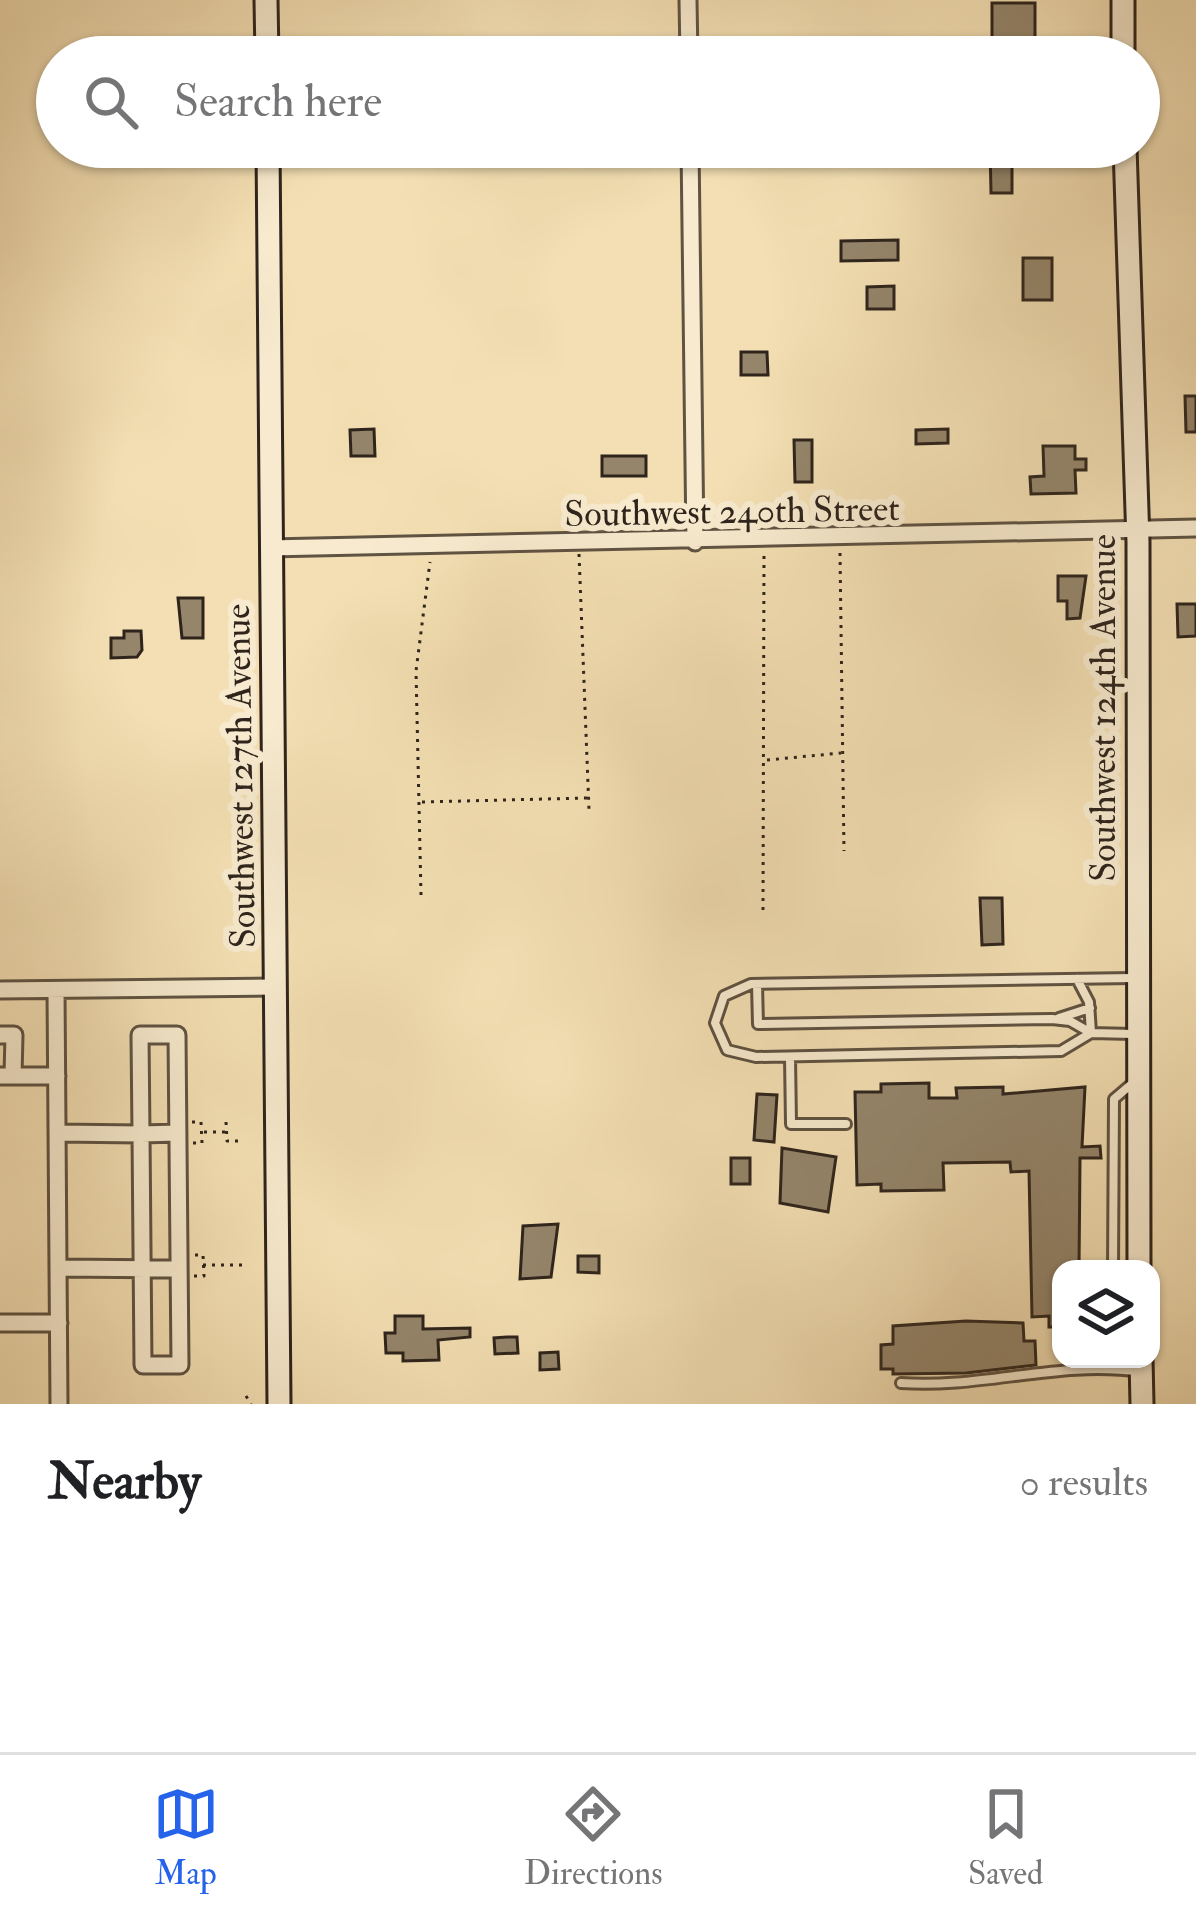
<!DOCTYPE html>
<html lang="en">
<head>
<meta charset="utf-8">
<style>
	:root { --surface:#fff; --page:#f6f6f6; --text:#202124; --muted:#757577; --line:#e0e0e0; --accent:#2563eb }
	body { margin:0; font-family:"IM FELL Double Pica",serif; background:var(--page); color:var(--text) }
	.controls { position:absolute; right:36px; bottom:36px; display:grid; overflow:hidden; border-radius:24px; box-shadow:0 3px 9px #0004 }
	.controls button { width:108px; height:108px; display:grid; place-items:center; padding:0; border:0; border-bottom:3px solid var(--line); background:var(--surface); color:var(--text); font:60px sans-serif }
	.list { margin:0; padding:0; list-style:none }
	h2 { display:flex; justify-content:space-between; align-items:center; height:156px; margin:0; padding:0 48px; font-size:51px }
	h2 small { font-size:39px; font-weight:400; color:var(--muted) }
	.icon { flex:none; width:66px; height:66px; fill:none; stroke:currentColor; stroke-width:2; stroke-linecap:round; stroke-linejoin:round }
	.map { position:relative; flex:none; width:1196px; height:1404px; overflow:hidden }
	.search { position:absolute; background:var(--surface); box-shadow:0 3px 9px #0004; left:36px; right:36px; top:36px; height:132px; display:flex; align-items:center; gap:30px; box-sizing:border-box; padding:0 42px; border-radius:66px; color:var(--muted); font-size:45px }
	.sheet { height:348px; background:var(--surface) }
	nav { display:flex; justify-content:space-around; align-items:center; box-sizing:border-box; height:168px; border-top:3px solid var(--line); background:var(--surface); font-size:33px; color:var(--muted) }
	nav a { display:grid; justify-items:center; gap:6px }
	nav .on { color:var(--accent) }
	.map>svg:first-child { display:block }
	.building { fill:#94856b; stroke:#2e241c; stroke-width:3 }
	.lines { fill:none; stroke-linecap:round; stroke-linejoin:round }
	.lane-casing { stroke:#5f5342; stroke-width:14 }
	.street-casing { stroke:#5f5342; stroke-width:21 }
	.secondary-casing { stroke:#2e241c; stroke-width:27 }
	.path { stroke:#2e241c; stroke-width:3; stroke-dasharray:3 6; stroke-linecap:butt }
	.lane { stroke:#f7eace; stroke-width:8 }
	.street { stroke:#f7eace; stroke-width:15 }
	.secondary { stroke:#f7eace; stroke-width:21 }
	.labels { text-anchor:middle; stroke-width:12; stroke-linejoin:round; paint-order:stroke }
	.street-label { font-size:36px; fill:#2e241c; stroke:#f7eace }
</style>
</head>
<body>
<div class="map">
<svg width="1196" height="1404" viewBox="0 0 1196 1404">
	<rect width="100%" height="100%" fill="#f3dfb3"/>
	<filter id="stains"><feTurbulence type="fractalNoise" baseFrequency=".00167" numOctaves="4"/><feColorMatrix values="0 0 0 0 .2 0 0 0 0 .09 0 0 0 0 .02 0 0 0 .5 -.17"/></filter>
	<radialGradient id="worn" r=".72"><stop offset=".6" stop-color="#630" stop-opacity="0"/><stop offset="1" stop-color="#630" stop-opacity=".3"/></radialGradient>
	<path class="building" d="M992 3H1035V48L992 49Z
		M990 147H1012V193H991Z
		M898 240V260L841 261V241Z
		M1023 258H1052V300H1023Z
		M894 286V309H867V287Z
		M741 352H767L768 375H741Z
		M1185 396H1196V432H1186Z
		M374 429 375 456H351L350 430Z
		M948 429V443L916 444V430Z
		M794 440H812V482H795Z
		M1043 446H1075V459H1086V470H1075L1076 493 1031 494 1030 477 1044 476Z
		M602 456H646V476H602Z
		M1058 576H1086L1080 618 1067 619V601H1058Z
		M178 598H203V638H182Z
		M1177 604H1196V636L1178 637Z
		M124 631H141L142 650 137 657 111 658V638H124Z
		M980 898H1002L1003 944 982 945Z
		M929 1083V1098H957L956 1088 1003 1087V1094L1085 1087 1082 1147 1100 1146 1101 1158H1080L1079 1269H1061V1327H1049V1316L1032 1317 1029 1171 1011 1172 1010 1162 943 1163 944 1190 881 1191V1184L857 1185 855 1092H881V1084Z
		M757 1094 777 1095 774 1142 754 1140Z
		M782 1148 836 1157 828 1212 780 1203Z
		M731 1158H750V1184H731Z
		M558 1224 551 1277 520 1279 523 1226Z
		M578 1256H599V1273L578 1272Z
		M395 1316H423V1329L470 1328V1337L438 1340 439 1360 403 1361V1353H386L385 1333H395Z
		M966 1321 1023 1323 1024 1341H1035L1036 1365 966 1373 893 1374V1369H881V1345L893 1344V1326Z
		M507 1337H517L518 1353 495 1354 494 1338Z
		M558 1352 559 1369 540 1370V1353Z"/>
	<g class="lines">
		<g class="lane-casing">
			<path id="lane" d="M1077 979 1089 1002 1091 1033
				M757 984 758 1024 1052 1019 1070 1021 1091 1033
				M1059 1018 1090 1008
				M1133 1034 1091 1033 1061 1051 756 1057 727 1050 715 1023 724 996 751 984 1133 978
				M790 1057 791 1124H846
				M1113 1269 1114 1099 1134 1082
				M901 1383C981 1389 1061 1360 1140 1372"/>
		</g>
		<g class="street-casing">
			<path id="street" d="M688 0 689 57
				M690 147 695 542
				M269 548 1196 528
				M0 990 276 987
				M56 990 59 1404
				M0 1035H14L13 1076
				M0 1076H57
				M57 1133 141 1134 140 1035H177C178 1145 179 1255 180 1365H143L141 1134 178 1133
				M58 1268 179 1269
				M0 1323H59"/>
		</g>
		<g class="secondary-casing">
			<path id="secondary" d="M266 0 267 57
				M1123 0V57
				M268 147 279 1404
				M1125 147 1138 542 1139 1269
				M1141 1359 1142 1404"/>
		</g>
		<path class="path" d="M840 553 844 851
			M579 554 589 810
			M767 760 841 753
			M422 802 587 798
			M421 895 416 671 430 562
			M763 910 764 551
			M192 1122H201L202 1143H193
			M226 1122 227 1141H242
			M204 1132H225
			M203 1265H243
			M194 1276H204L203 1255H195
			M246 1396 251 1404"/>
		<use href="#lane" class="lane"/>
		<use href="#street" class="street"/>
		<use href="#secondary" class="secondary"/>
	</g>
	<g class="labels">
		<g class="street-label">
			<text transform="translate(732 510) rotate(-1)" y="13">Southwest 240th Street</text>
			<text transform="translate(1102 708) rotate(-90)" y="13">Southwest 124th Avenue</text>
			<text transform="translate(239 776) rotate(-91)" y="13">Southwest 127th Avenue</text>
		</g>
	</g>
	<rect width="100%" height="100%" filter="url(#stains)"/>
	<rect width="100%" height="100%" fill="url(#worn)"/>
</svg>
<div class="controls">
<button><svg class="icon" aria-label="layers" viewBox="0 0 24 24"><path d="M12 4l9 5-9 5-9-5zM3 14l9 5 9-5"/></svg></button>
</div>
<div class="search"><svg class="icon" aria-label="search" viewBox="0 0 24 24"><circle cx="10" cy="10" r="6"/><path d="M15 15l6 6"/></svg>Search here</div>
</div>
<section class="sheet">
<h2>Nearby<small>0 results</small></h2>
<ul class="list">
</ul>
</section>
<nav>
<a class="on"><svg class="icon" aria-label="map" viewBox="0 0 24 24"><path d="M3 6l6-2 6 2 6-2v14l-6 2-6-2-6 2zM9 4v14M15 6v14"/></svg>Map</a>
<a><svg class="icon" aria-label="directions" viewBox="0 0 24 24"><path d="M12 3l9 9-9 9-9-9zM9 14v-3h6M13 9l2 2-2 2"/></svg>Directions</a>
<a><svg class="icon" aria-label="saved" viewBox="0 0 24 24"><path d="M7 4h10v16l-5-4-5 4z"/></svg>Saved</a>
</nav>
</body>
</html>
